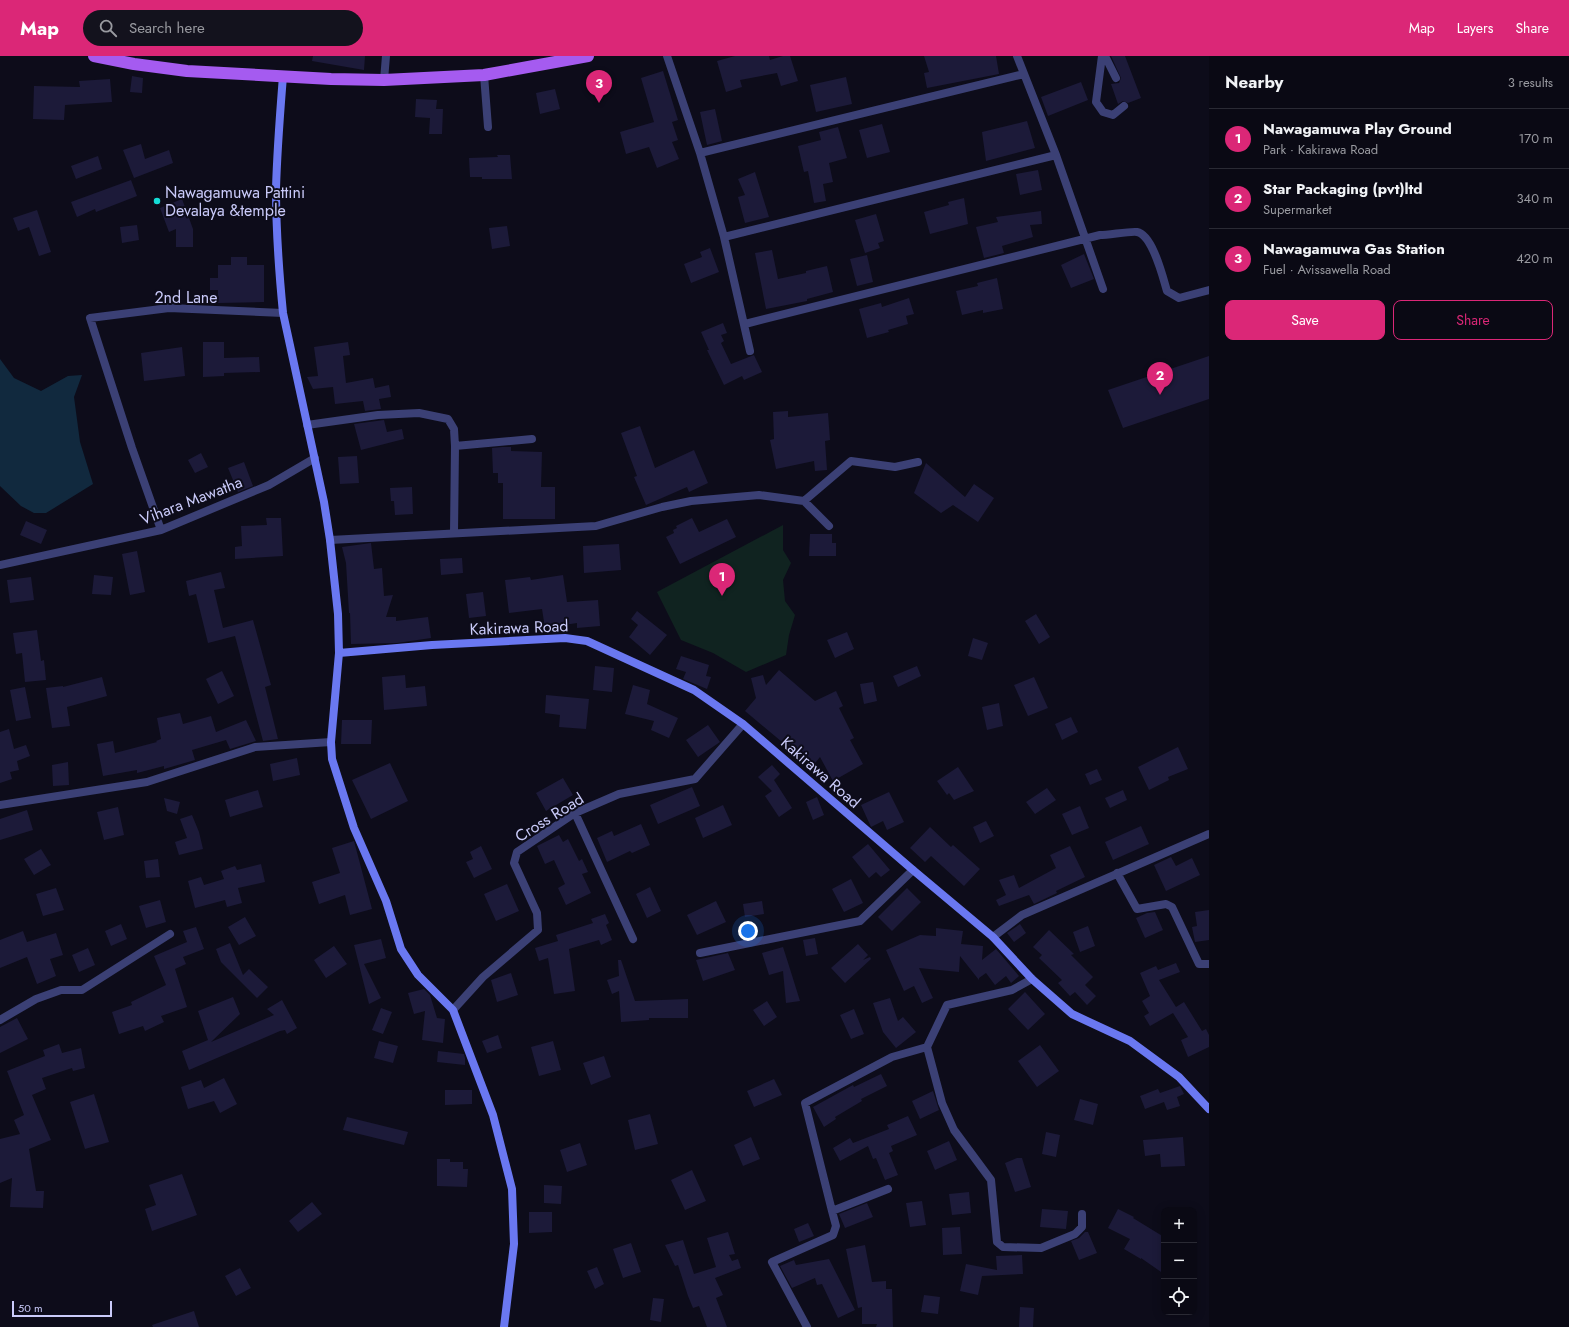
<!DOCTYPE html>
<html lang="en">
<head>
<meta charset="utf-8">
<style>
	:root { --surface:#0a0914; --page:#13121d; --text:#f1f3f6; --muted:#999aa0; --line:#2a2a34; --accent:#db2777 }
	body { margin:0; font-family:Jost,sans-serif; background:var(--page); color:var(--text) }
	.controls { position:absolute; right:12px; bottom:12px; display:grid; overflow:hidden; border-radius:8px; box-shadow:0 2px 10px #0003 }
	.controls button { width:36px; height:36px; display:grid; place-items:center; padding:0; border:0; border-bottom:1px solid var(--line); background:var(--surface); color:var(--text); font:20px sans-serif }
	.scale { position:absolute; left:12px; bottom:10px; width:100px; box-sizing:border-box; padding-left:4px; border:2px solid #cacbfa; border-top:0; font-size:11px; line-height:14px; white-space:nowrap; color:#cacbfa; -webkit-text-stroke:3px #0d0c1a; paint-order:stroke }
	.you { position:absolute; left:748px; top:875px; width:14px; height:14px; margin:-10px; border:3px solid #fff; border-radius:50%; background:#1a73e8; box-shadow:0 0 0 6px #1a73e833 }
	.badge { display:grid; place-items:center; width:26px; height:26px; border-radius:50%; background:var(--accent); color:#fff; font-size:13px; font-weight:700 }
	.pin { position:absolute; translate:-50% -33px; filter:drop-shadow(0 1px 2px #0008) }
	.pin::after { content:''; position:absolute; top:21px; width:14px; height:12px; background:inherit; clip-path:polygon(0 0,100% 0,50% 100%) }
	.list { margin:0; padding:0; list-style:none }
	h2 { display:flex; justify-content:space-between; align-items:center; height:52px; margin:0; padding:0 16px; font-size:17px }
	h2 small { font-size:13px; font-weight:400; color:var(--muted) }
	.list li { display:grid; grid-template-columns:26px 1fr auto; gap:12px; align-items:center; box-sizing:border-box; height:60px; padding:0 16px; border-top:1px solid var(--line) }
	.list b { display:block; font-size:15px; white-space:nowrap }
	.list p { margin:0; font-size:13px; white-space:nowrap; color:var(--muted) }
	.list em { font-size:13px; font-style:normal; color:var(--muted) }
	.actions { display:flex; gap:8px; padding:12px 16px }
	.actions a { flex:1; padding:9px 0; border:1px solid var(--accent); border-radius:8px; text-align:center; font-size:14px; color:var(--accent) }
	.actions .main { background:var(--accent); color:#fff }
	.icon { flex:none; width:22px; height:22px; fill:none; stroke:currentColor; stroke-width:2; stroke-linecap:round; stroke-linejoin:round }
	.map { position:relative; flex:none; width:1209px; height:1271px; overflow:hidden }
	header { display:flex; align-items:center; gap:24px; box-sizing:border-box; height:56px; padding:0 20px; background:var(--accent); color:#fff }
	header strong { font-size:19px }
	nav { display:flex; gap:22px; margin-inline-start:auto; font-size:14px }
	.search { width:280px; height:36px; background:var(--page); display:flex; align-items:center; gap:10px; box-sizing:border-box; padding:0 14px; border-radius:22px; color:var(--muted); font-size:15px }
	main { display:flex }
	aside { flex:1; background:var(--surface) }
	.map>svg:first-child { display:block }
	.green { fill:#102320 }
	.water { fill:#11293e }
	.building { fill:#1c1a39 }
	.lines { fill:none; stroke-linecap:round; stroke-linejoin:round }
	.street { stroke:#3b4075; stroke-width:8 }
	.secondary { stroke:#6a78f1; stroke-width:8 }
	.primary { stroke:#a55bf0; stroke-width:12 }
	.poi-dot { fill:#14dcd6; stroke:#0d0c1a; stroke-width:1.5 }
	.labels { text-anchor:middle; stroke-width:4; stroke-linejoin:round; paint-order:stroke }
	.poi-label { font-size:16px; fill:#cacbfa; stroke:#0d0c1a; text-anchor:start }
	.street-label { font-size:16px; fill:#cacbfa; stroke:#0d0c1a }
</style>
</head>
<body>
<header>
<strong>Map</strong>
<div class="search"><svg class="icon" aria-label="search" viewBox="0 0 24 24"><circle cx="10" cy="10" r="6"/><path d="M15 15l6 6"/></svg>Search here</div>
<nav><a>Map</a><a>Layers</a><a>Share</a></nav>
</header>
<main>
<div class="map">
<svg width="1209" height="1271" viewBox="0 0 1209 1271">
	<rect width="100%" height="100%" fill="#0d0c1a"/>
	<path class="green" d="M783 469V494L791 507 783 524 785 545 795 559 789 579 786 599 746 616 713 597 681 584 657 536Z"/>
	<path class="water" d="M0 303 14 322 41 335 68 320 82 319 74 341 80 386 93 428 46 457H34L21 450 0 430Z"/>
	<path class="building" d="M313 0H365L364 14 312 5Z
		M735 0H769L770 4 783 0H790L798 25 781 30 777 17 740 24 742 31 726 36 717 5Z
		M924 0H996L999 18 927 32 924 17 929 16Z
		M1111 0H1125L1141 42 1128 47 1123 45 1118 48 1111 28 1119 27 1121 22Z
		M663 15 678 64 672 66 678 84 672 86 679 103 657 112 649 91 626 98 620 76 654 66 641 22Z
		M132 20 143 22 142 37 130 36Z
		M846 21 852 48 816 56 810 29Z
		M110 23 112 46 65 49 64 64 33 63 34 30 80 31 79 25Z
		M1081 26 1088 44 1048 60 1041 41Z
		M555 33 560 53 540 58 536 37Z
		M416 43 437 44 436 53H443L442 78H429L430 62 415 61Z
		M715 53 722 85 707 89 700 56Z
		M1027 65 1035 92 986 105 982 76Z
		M882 68 890 96 867 102 859 74Z
		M838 71 847 102 829 107 833 126 823 128 826 145 814 147 808 115 804 116 798 90 821 84 819 76Z
		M141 88 145 103 169 94 173 107 134 122 123 94Z
		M497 99H510L512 123H482V121H470L469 102 498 101Z
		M98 100 102 113 76 123 71 110Z
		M1038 114 1042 134 1020 139 1016 118Z
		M755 116 769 161 745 167 738 141 745 139 738 123Z
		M131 124 137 140 96 156 95 153 77 161 71 146Z
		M964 142 968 168 930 178 924 156 949 149 948 146Z
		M182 143 193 173V191H176V173L169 176 160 152Z
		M37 154 51 196 39 200 29 171 18 175 13 162Z
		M1041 155 1042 168 1030 169 1033 181 1002 190 1004 197 984 202 976 171 998 166 996 161Z
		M876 158 884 185 878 187 880 192 865 197 855 164Z
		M137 169 139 184 122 187 120 171Z
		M507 170 510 190 492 193 489 172Z
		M710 192 719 216 691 227 684 208 702 201 700 196Z
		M772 194 778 223 806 217V215L827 210 833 236 807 243V245L766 253 755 197Z
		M1084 198 1094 223 1071 232 1061 209Z
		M867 199 873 226 857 230 850 203Z
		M231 201H247V209H264V246L218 247V234H210V222H218V209H231Z
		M997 222 1003 253 983 257V254L962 259 956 235 978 230 977 227Z
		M909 242 914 258 906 260 908 268 888 274 889 276 867 282 859 253 881 247 882 251Z
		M723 267 727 277 721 279 724 285 721 287 731 308 754 299 762 316 744 324 742 320 724 329 707 294H709L701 276Z
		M203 286H224V302L259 301 260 316 224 317V320L203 321Z
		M348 286 350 299 343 300 346 327 373 322 375 332 389 329 391 341 379 343 381 353 365 355 363 345 335 348 333 331 313 333 307 321 318 320 314 291Z
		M182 291 185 320 144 325 141 297Z
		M1209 300V343L1123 372 1108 334Z
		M788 355V361L828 357 830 384 825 385 827 414 815 415 814 405 776 413 770 384 774 383 773 356Z
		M384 364 387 376 402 373 404 383 361 394 354 368Z
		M640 370 655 412 694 394 708 427 689 436 687 431 646 449 634 421 637 420 621 377Z
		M502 391H511V395L542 396 541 431H555V463H503V427H498V417H493L492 392Z
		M201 397 208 411 195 417 188 404Z
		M357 400 359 427 340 428 338 401Z
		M244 406 253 430 238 436 228 412Z
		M926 407 965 441 974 428 994 442 978 466 953 449 941 457 914 437Z
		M412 431 413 458 395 459 394 445H391L390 432Z
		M266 462H281L283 500 235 503V491L242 490 241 470 267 469Z
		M692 462 699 476 727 463 736 481 680 508 666 481 674 477 673 474 677 472 676 470Z
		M26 465 47 474 41 488 20 479Z
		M810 478H832V487H836V500H809Z
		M371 487 374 513 382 512 384 540 393 539 386 561H396V565L428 561 431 582 397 587 351 588 350 557H349L346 507 342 491Z
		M619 488 621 514 584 517 583 490Z
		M137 495 145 536 130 539 122 498Z
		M462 502 463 517 441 519 440 503Z
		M221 516 225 532 214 534 223 572 253 564 271 629 265 631 278 683 263 685 235 580 208 587 196 538 189 540 186 525Z
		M94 519 113 521 111 539 92 538Z
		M563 519 567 546 598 544 600 570 577 572V567L545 572 542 553 509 557 505 524 530 521 531 524Z
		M31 521 34 544 10 547 7 524Z
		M483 536 486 560 469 562 466 538Z
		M637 555 667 579 650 599 629 581 638 569 631 563Z
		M1036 558 1050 581 1039 588 1025 565Z
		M37 574 41 605 44 604 46 624 25 626 22 597 16 598 13 577Z
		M847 576 854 593 835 602 827 584Z
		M973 582 988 587 982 604 968 600Z
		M681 600 709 609 706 620 711 621 707 633 683 623 686 616 676 613Z
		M595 610 614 612 612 636 593 634Z
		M917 610 921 620 898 631 893 620Z
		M779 614 815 645 836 635 843 650 839 652 854 682 850 684 863 708 833 725 820 701 812 711 745 655 756 642 751 622 763 619 766 629Z
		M222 615 234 640 218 648 206 623Z
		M405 619 406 632 425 630 427 650 384 654 382 621Z
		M102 621 107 640 67 651 70 670 52 672 46 632 63 630V631Z
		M1034 621 1048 652 1028 660 1014 629Z
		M873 626 877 645 864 648 860 628Z
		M633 629 650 634 647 648 678 662 669 682 651 674 654 665 625 658Z
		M25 631 31 662 16 665 10 634Z
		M546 639 589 643 586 673 559 671 560 659 545 657Z
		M999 647 1003 670 987 674 982 651Z
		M180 657 183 668 211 660 216 676 246 664 256 685 230 693 226 684 192 694 195 704 164 713V710L137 717V714L103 720 97 688 113 685 115 697 157 686 156 685 161 683 157 662Z
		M1071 661 1078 676 1062 684 1055 668Z
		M342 664H372L371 688H341Z
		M708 669 720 686 698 701 686 684Z
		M9 673 14 693 26 689 30 700 17 705 19 714 10 716 12 723 0 727V676Z
		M1178 691 1188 713 1168 721 1169 724 1149 734 1138 711Z
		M297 702 300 719 273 725 270 708Z
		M68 706 69 729 53 730 52 709Z
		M390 707 408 745 371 763 352 724Z
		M772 709 780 718 774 724 792 752 779 761 765 740 772 735 758 721Z
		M958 711 974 735 954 744 949 737 947 739 937 725Z
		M1097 713 1102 724 1090 729 1085 718Z
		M563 722 573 739 546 755 536 737Z
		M692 731 700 750 658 768 650 749Z
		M1047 732 1056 744 1035 758 1026 746Z
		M258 734 263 751 230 761 225 744Z
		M1123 734 1127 744 1110 752 1105 742Z
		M889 736 904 766 887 774 883 765 871 771 861 749Z
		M817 741 824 759 813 764 806 746Z
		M164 742 180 746 177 758 167 755Z
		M723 749 732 769 703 782 695 762Z
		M1080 750 1089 772 1072 779 1062 758Z
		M118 751 124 779 104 784 97 756Z
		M27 754 33 774 0 784V763Z
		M192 759 199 776 203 793 179 799 175 786 187 782 180 763Z
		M986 765 994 780 980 787 973 771Z
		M641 768 650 789 632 797 630 795 607 806 597 782 612 775 614 780Z
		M1141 770 1149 788 1113 804 1105 786Z
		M930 771 951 791 953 789 980 813 964 830 931 800 925 806 910 792Z
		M559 779 563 786 568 783 579 805 582 803 588 816 582 818 591 837 566 849 558 832 565 828 554 804 545 808 537 790Z
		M354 785 372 853 350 859 345 839 319 848 312 826 340 817 332 792Z
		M868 788 890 814 881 821 876 816 869 822 852 801Z
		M481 790 492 813 474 822 466 806 473 803 470 796Z
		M1070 790 1085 821 1056 835 1057 837 1034 848 1029 839 999 850 996 844 1006 839 999 824 1014 819 1019 832 1056 812 1050 799Z
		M41 793 51 809 34 819 24 803Z
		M1171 801 1176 810 1192 802 1200 819 1166 835 1154 809Z
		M158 803 160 821 146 822 144 805Z
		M261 808 265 826 238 832 242 847 227 851 225 844 195 852 188 825 201 821 204 829 224 823 221 815 235 810 237 814Z
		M851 823 863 847 844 856 832 833Z
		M507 828 519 855 496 865 484 838Z
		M650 831 661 855 647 862 636 838Z
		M56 832 64 854 43 860 36 838Z
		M907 832 921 846 892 875 878 861Z
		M160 844 166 866 146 872 139 850Z
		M716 845 726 866 697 879 687 859Z
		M762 845 764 858 745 861 743 848Z
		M1209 854V884L1195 886 1192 871 1197 870 1195 856Z
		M1155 856 1163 874 1145 882 1136 862 1147 857Z
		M605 858 609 867 606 869 612 884 601 889 599 884 569 893 575 935 554 938 548 902 539 905 535 892 558 885 556 879 593 867 591 863Z
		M245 861 256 880 239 889 228 871Z
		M121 868 127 883 111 890 105 875Z
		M1020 868 1026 877 1014 886 1007 877Z
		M1088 870 1095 890 1080 896 1073 876Z
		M196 871 204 893 183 901 186 908 175 913 187 951 161 960 164 966 145 975 143 970 119 978 112 956 132 949 131 946 166 929 154 900 187 886 183 875Z
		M936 872 963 875 961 888 983 890 982 904 996 893 1019 920 1011 927 1006 920 995 929 986 917 979 922V924L960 900 959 916 919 912 933 942 922 947 914 930 904 935 886 894 920 879 936 880Z
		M1049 874 1074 898 1071 899 1093 921 1085 929 1096 940 1087 949 1075 936 1070 940 1058 927 1062 924 1039 902 1042 899 1033 891Z
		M23 875 27 886 56 877 63 899 50 903 56 920 37 928 27 901 0 912V884Z
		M815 882 818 898 806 900 803 884Z
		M381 883 386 902 364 908 381 942 369 948 354 889Z
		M230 887 243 919 249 913 268 931 257 942 221 906 216 893Z
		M858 888 868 899 863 904 870 901 871 903 845 927 831 912Z
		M334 890 347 908 326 922 314 904Z
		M783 891 790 913 800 945 786 947 783 915 769 919 762 897Z
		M88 892 95 909 79 916 72 899Z
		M728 897 735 914 703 925 696 904Z
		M618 904H621L635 945 688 943V962H649V964L621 966 619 935 612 938 607 924 619 920Z
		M1176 907 1180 916 1159 924 1176 951 1184 946 1202 975 1206 973 1209 979V991L1188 1001 1181 984 1188 981 1173 957 1150 970 1144 960 1149 957 1142 945 1150 940 1140 917 1156 910 1158 914Z
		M511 917 518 939 497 946 491 924Z
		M424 933 430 939 437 962 445 963 443 987 422 984 425 955 414 958 408 937Z
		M1025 936 1045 958 1028 974 1008 953Z
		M233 941 240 958 211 986 274 959 267 953 282 944 297 972 287 978 285 974 280 975 189 1014 182 995 208 984 198 955Z
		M890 942 898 965 903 961 916 976 896 992 883 976 873 947Z
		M767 945 777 961 764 970 753 954Z
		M381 952 392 956 383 978 372 974Z
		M854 953 864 978 851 983 840 959Z
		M17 962 28 983 0 997V971Z
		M498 979 502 992 487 997 482 985Z
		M379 985 398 990 393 1007 374 1002Z
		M553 985 561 1014 539 1020 531 991Z
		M59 988 62 997 81 992 85 1012 73 1015 72 1012 42 1022 46 1033 32 1039 51 1084 29 1093 36 1135H44L43 1152 10 1151 12 1122 0 1127V1083L20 1078 14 1064 24 1059 7 1015 45 1000 43 994Z
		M1040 989 1059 1015 1037 1031 1018 1005Z
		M438 995 464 998 465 1002V1009L437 1006Z
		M604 1000 611 1021 591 1029 583 1007Z
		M881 1018 887 1030 861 1043 862 1045 835 1061 836 1063 824 1071 813 1051 853 1029 854 1031Z
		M224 1022 237 1048 220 1057 214 1045 188 1053 181 1031 201 1024 204 1032Z
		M774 1023 782 1039 754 1051 747 1035Z
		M1180 1030 1184 1038 1177 1041 1180 1050 1167 1054 1164 1046 1145 1053 1140 1040 1158 1033 1160 1037Z
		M445 1034H472V1048L445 1049Z
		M933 1035 939 1054 920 1063 912 1045Z
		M94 1038 109 1086 85 1093 70 1046Z
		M1080 1043 1098 1048 1093 1069 1074 1064Z
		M650 1058 658 1088 635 1094 628 1064Z
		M908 1060 917 1079 891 1090 893 1095 889 1097 898 1119 885 1124 876 1102 873 1103 868 1090 840 1105 833 1092 850 1082 853 1087 889 1073 887 1069Z
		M347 1061 408 1076 404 1089 343 1074Z
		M1046 1076 1060 1079 1056 1101 1042 1098Z
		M751 1081 760 1103 743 1110 734 1089Z
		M1183 1081 1185 1110 1161 1111 1160 1098 1145 1100 1143 1084Z
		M949 1085 957 1104 935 1114 927 1095Z
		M580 1087 587 1109 567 1116 560 1094Z
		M1017 1102H1022L1031 1131 1015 1136 1005 1107Z
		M437 1103H450V1106H463V1113H468L467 1131 437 1130Z
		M692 1114 706 1145 685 1154 671 1124Z
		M182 1118 197 1159 152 1175 145 1153 156 1149 149 1129Z
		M544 1129 562 1130 561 1148 544 1147Z
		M969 1136 971 1157 952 1159 949 1138Z
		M922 1145 926 1169 910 1171 906 1147Z
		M312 1146 322 1158 298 1176 289 1165Z
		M867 1147 873 1161 845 1172 839 1158Z
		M1042 1153 1068 1155 1066 1173 1040 1171Z
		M1118 1153 1134 1161 1133 1162 1164 1181V1218L1141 1202V1203L1124 1193 1130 1183 1108 1172Z
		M529 1156H552V1176L529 1177Z
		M808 1167 814 1180 799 1186 794 1173Z
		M960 1171 962 1198 943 1199 942 1172Z
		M728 1176 735 1198 729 1199 732 1205 738 1203 741 1212 715 1222 723 1239 716 1242 727 1271H707L699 1250 693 1252 688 1240 678 1209 675 1210 665 1189 683 1184 694 1218 716 1211 707 1182Z
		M1085 1176H1088L1097 1197 1079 1204 1071 1185 1079 1182Z
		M631 1187 641 1216 623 1222 613 1193Z
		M865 1189 872 1226 886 1225V1233H892L893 1271H876L877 1268H862V1251L858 1252 846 1193Z
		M1022 1199 1023 1218 982 1220 978 1239 960 1235 966 1208 997 1214 996 1200Z
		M829 1203 855 1254 838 1262 822 1228 817 1229 815 1222 792 1232 780 1210 794 1204 796 1209Z
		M597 1211 604 1228 595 1233 587 1215Z
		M240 1212 251 1232 236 1240 225 1220Z
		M924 1239 940 1241 938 1258 921 1256Z
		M653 1242 664 1243 661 1266 650 1264Z
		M1020 1251 1034 1252 1033 1271H1019Z
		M194 1255 199 1271H153L152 1269Z"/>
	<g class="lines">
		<path class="street" d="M667 0 700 97 724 181 750 295
			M1017 0 1056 99 1103 233
			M1102 0 1096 46 1103 56 1113 59 1124 50
			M1105 0 1116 22
			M484 19 488 71
			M384 24 386 0
			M700 97 1024 18
			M724 181 1056 99
			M745 268 1100 179C1109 179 1130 175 1137 176 1153 179 1163 222 1167 235L1179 242 1209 234
			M307 369 378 359 419 357 448 363 454 373 455 390 454 477
			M455 390 532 383
			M804 445 851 405 895 411 918 406
			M161 474 132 392 90 262 169 252 283 257
			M330 484 596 470 662 451 691 445 759 439 804 445 829 470
			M0 509 161 474 269 429 315 402
			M0 749 147 726 255 691 331 686
			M575 757 633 883
			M1117 817 1137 853 1166 848 1172 851 1199 908H1209
			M993 881 1022 859 1209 778
			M700 897 860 865 913 814
			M453 954 483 921 538 874 537 857 514 807 517 796 575 757 619 738 695 723 743 668
			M0 964 36 943 61 934H82L170 878
			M927 991 942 1047 954 1074 991 1124 997 1186 1003 1191 1041 1192 1075 1178 1082 1171V1158
			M888 1133 832 1155 805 1047 892 1001 927 991 947 949 1012 934 1032 923
			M807 1271 772 1206 833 1179 836 1170 832 1155"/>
		<path class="secondary" d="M283 20C280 58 277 95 276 133 276 174 279 216 283 257L324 446 330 484 338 558 339 597 331 686 332 703 354 772 386 845 401 893 418 919 453 954 493 1059 512 1133 514 1188 504 1271
			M339 597 432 589 565 582 587 585 694 634 743 668 913 814 993 881 1032 923 1072 958 1130 985 1179 1021 1209 1053"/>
		<path class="primary" d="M94 0 134 8 187 15 331 23 384 24 484 19 588 0"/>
	</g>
	<circle class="poi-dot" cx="157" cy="145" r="4"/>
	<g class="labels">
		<g class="poi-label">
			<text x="165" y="142">Nawagamuwa Pattini<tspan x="165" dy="18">Devalaya &amp;temple</tspan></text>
		</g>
		<g class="street-label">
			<text x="186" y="247">2nd Lane</text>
			<text transform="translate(191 444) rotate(-21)" y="6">Vihara Mawatha</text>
			<text transform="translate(519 571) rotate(-2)" y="6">Kakirawa Road</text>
			<text transform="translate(821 716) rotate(41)" y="6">Kakirawa Road</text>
			<text transform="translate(549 761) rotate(-32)" y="6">Cross Road</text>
		</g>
	</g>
</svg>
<div class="controls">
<button>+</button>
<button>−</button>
<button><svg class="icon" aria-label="locate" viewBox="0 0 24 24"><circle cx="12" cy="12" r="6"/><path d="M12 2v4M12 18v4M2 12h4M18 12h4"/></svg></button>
</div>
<div class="scale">50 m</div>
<div class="you"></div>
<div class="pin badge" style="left:722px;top:540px">1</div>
<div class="pin badge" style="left:1160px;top:339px">2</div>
<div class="pin badge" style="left:599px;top:47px">3</div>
</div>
<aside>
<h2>Nearby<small>3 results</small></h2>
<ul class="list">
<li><span class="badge">1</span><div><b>Nawagamuwa Play Ground</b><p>Park · Kakirawa Road</p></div><em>170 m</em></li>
<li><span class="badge">2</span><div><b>Star Packaging (pvt)ltd</b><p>Supermarket</p></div><em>340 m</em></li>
<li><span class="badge">3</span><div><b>Nawagamuwa Gas Station</b><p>Fuel · Avissawella Road</p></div><em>420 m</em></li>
</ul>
<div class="actions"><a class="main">Save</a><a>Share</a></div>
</aside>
</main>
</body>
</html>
